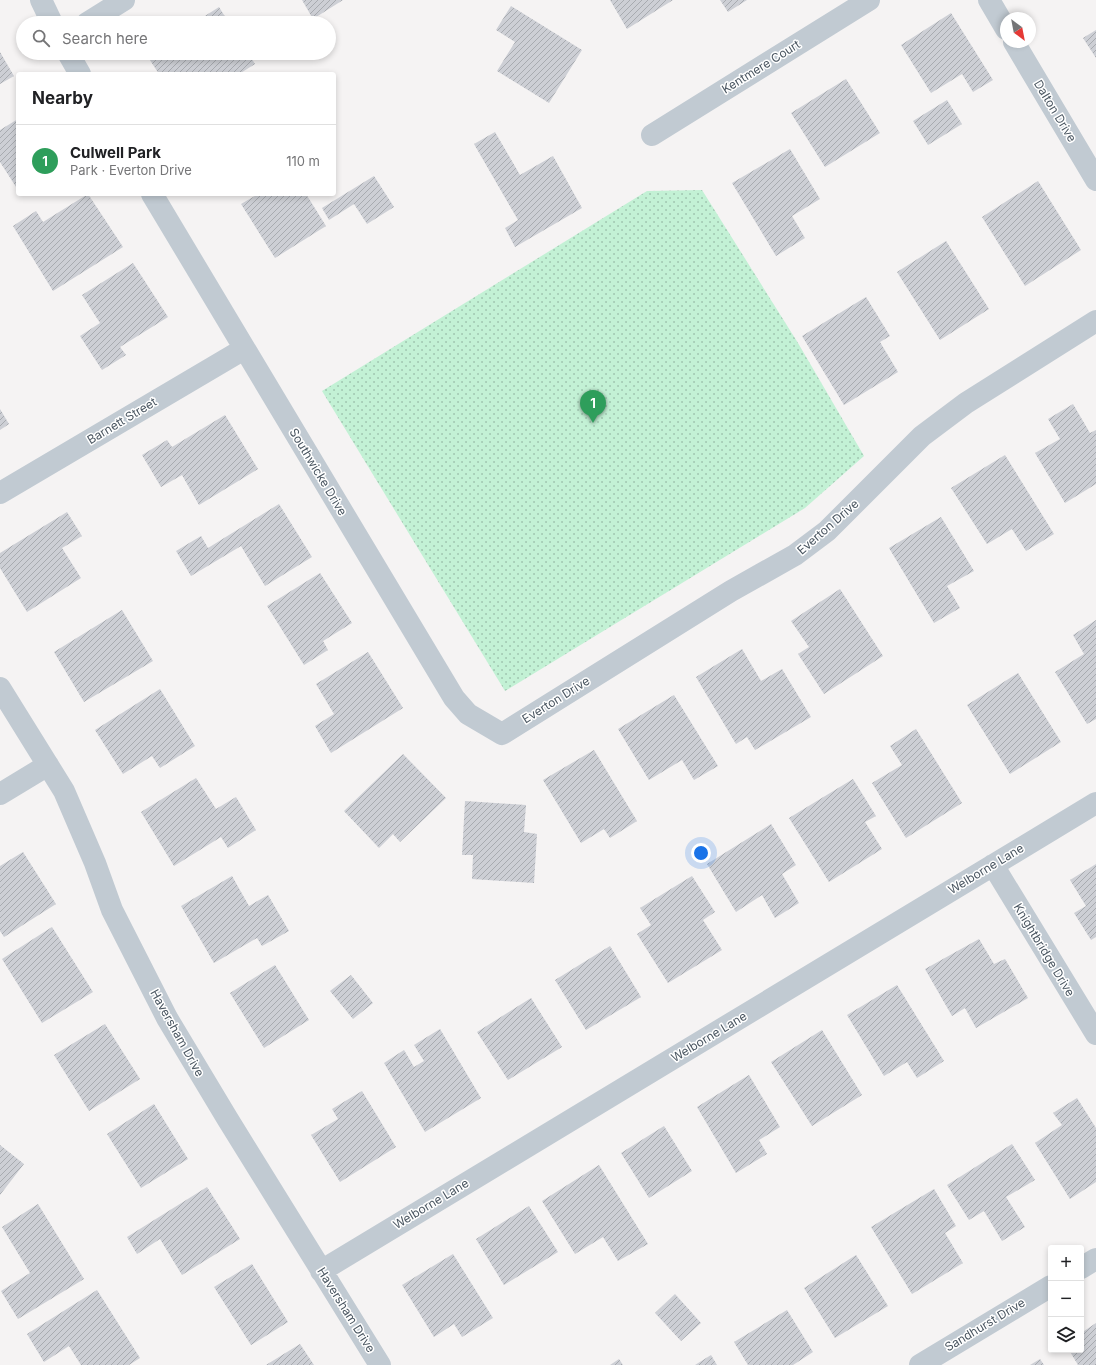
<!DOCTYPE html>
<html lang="en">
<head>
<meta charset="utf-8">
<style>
	:root { --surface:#fff; --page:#f2f2f2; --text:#202124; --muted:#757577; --line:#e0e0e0; --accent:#1a73e8 }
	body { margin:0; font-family:Inter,sans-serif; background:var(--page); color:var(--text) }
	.controls { position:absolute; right:12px; bottom:12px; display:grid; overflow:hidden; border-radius:4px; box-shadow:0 2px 6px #0003 }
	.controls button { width:36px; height:36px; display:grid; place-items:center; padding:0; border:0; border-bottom:1px solid var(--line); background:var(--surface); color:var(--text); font:20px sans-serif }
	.compass { position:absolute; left:1000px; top:12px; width:36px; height:36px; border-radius:50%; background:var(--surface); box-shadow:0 2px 6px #0003; rotate:148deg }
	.you { position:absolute; left:701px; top:853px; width:14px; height:14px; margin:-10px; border:3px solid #fff; border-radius:50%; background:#1a73e8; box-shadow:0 0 0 6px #1a73e833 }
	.badge { display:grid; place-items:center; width:26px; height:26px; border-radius:50%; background:var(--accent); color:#fff; font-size:13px; font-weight:700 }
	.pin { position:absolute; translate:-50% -33px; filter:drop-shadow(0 1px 2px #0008) }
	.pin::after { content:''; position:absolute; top:21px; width:14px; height:12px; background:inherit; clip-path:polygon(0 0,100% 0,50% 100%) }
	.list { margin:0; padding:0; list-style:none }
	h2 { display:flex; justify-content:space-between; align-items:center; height:52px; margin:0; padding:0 16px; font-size:17px }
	h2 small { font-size:13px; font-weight:400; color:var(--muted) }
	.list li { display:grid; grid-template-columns:26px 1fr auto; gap:12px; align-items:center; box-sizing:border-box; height:72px; padding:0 16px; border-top:1px solid var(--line) }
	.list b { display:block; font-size:15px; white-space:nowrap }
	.list p { margin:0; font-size:13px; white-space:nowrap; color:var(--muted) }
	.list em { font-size:13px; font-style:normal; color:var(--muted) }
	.icon { flex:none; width:22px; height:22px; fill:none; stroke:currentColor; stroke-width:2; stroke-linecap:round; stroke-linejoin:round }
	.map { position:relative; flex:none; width:1096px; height:1365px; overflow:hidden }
	.search { position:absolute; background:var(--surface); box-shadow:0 2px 6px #0003; left:16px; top:16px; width:320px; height:44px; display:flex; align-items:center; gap:10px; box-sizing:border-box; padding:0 14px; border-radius:22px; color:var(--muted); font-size:15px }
	.panel { position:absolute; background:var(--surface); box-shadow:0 2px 6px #0003; left:16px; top:72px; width:320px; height:124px; border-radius:4px }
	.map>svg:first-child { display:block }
	.green { fill:url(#green-dots) }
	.building { fill:url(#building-hatch) }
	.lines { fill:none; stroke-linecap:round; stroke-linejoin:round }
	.minor { stroke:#c1cad2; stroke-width:22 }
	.labels { text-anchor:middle; stroke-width:3; stroke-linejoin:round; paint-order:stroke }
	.street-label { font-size:12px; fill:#4a5661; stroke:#fff }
</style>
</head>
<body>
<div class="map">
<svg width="1096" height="1365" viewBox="0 0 1096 1365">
	<defs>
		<pattern id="green-dots" width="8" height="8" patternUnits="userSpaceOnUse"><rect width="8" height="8" fill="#c3f1d5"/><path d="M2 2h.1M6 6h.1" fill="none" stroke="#a0c6b0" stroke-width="1.8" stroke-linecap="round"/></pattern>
		<pattern id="building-hatch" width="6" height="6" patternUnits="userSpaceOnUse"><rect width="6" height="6" fill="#cdcfd5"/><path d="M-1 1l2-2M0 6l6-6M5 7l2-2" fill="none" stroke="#a8abb0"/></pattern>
	</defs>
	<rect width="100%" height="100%" fill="#f5f3f3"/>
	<path class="green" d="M702 190 798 343 864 456 805 508 505 691 322 391 647 191Z"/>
	<path class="building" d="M302 0H343L313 19Z
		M610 0H673L627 29Z
		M720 0H747L728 12Z
		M511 6 582 50 549 103 497 71 515 42 496 30Z
		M219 7 229 23H194Z
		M951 13 993 80 973 92 962 74 931 93 901 45Z
		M1096 30V58L1083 38Z
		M0 52 14 76 0 84Z
		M147 53H248L255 64 239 74H159L146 54Z
		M846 79 880 133 825 167 791 113Z
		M947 100 962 124 928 145 913 121Z
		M18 119V190L0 162V130Z
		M495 132 520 175 553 156 582 208 515 247 505 228 518 220 474 144Z
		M790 149 820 199 792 216 805 238 776 256 732 183Z
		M374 176 394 207 367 224 354 204 329 220 322 208Z
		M1038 181 1081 250 1025 286 982 217Z
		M88 194 123 247 53 291 13 226 36 211 43 222Z
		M258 194H306L326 226 275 258 241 204Z
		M946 241 989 309 940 340 897 272Z
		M133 263 168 317 120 347 126 355 102 370 80 336 100 323 82 295Z
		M866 297 890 336 880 342 898 372 844 405 802 336Z
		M1073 404 1090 433 1096 430V484L1065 503 1035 453 1060 439 1048 419Z
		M0 409 9 424 0 430Z
		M225 415 258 469 199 505 182 475 161 487 142 455 167 440 172 447Z
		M1005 455 1054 534 1026 551 1012 529 987 544 951 488Z
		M279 504 312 557 265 586 241 546 191 576 176 551 201 536 208 548Z
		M67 512 82 536 62 548 81 578 27 612 0 568V553Z
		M941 517 974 571 947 586 960 608 934 623 889 548Z
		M320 573 352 623 323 641 328 650 304 665 267 606Z
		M840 589 883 656 824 694 798 654 809 647 791 621Z
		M122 610 153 661 84 702 54 652Z
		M1096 620V719L1087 724 1055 672 1084 654 1073 635Z
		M742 649 761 681 782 669 811 717 755 750 747 737 736 744 696 677Z
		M368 652 403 708 331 753 315 726 334 714 316 684Z
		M1018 673 1061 742 1010 774 967 705Z
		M160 689 195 746 160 768 152 756 123 774 95 730Z
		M674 695 718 766 694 780 682 760 649 780 618 729Z
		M916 729 962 803 906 838 872 783 902 765 890 746Z
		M594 750 637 821 610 838 604 829 581 843 543 780Z
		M403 754 446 798 400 842 393 834 379 848 344 811Z
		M196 778 216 809 236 797 256 830 228 848 221 837 174 866 141 812Z
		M853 779 876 816 865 822 882 849 829 882 789 818Z
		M465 801 526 805 524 832 537 834 534 883 472 879 473 855H462Z
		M771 824 796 865 782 874 799 903 775 918 762 895 736 912 707 864Z
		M23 852 56 904 4 937 0 931V866Z
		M1096 864V937L1091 940 1074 913 1086 906 1070 880Z
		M232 876 249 906 268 895 289 931 262 946 257 938 214 963 181 906Z
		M692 876 715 912 703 920 722 950 668 983 637 934 651 925 640 908Z
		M52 927 93 992 42 1023 2 959Z
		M979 939 994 964 1005 959 1028 998 976 1028 965 1008 952 1016 925 969Z
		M610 946 641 997 586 1030 555 980Z
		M275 965 309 1020 264 1048 230 993Z
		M351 975 373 1003 353 1019 330 991Z
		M897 985 944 1061 917 1078 907 1062 884 1076 847 1015Z
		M531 998 562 1047 508 1080 477 1032Z
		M105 1024 140 1079 89 1111 54 1055Z
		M440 1029 481 1098 425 1132 384 1063 404 1050 414 1067 424 1061 414 1045Z
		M822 1030 862 1095 812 1126 771 1062Z
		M749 1075 780 1127 759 1140 767 1154 736 1173 697 1107Z
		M362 1091 396 1147 340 1182 311 1135 338 1119 332 1109Z
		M1077 1098 1096 1128V1182L1070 1199 1035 1143 1062 1125 1053 1113Z
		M154 1104 188 1159 141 1188 107 1134Z
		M664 1126 692 1171 649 1198 621 1153Z
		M1012 1144 1035 1180 1006 1197 1025 1227 1002 1241 984 1211 969 1220 947 1185Z
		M0 1145 24 1164 0 1195Z
		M599 1165 648 1244 618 1261 603 1237 575 1254 542 1201Z
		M207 1187 240 1239 182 1275 160 1239 137 1254 127 1237Z
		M934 1189 956 1226 945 1233 963 1263 912 1294 871 1227Z
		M38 1204 84 1279 18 1319 1 1291 30 1273 2 1227Z
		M529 1206 558 1252 504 1285 476 1239Z
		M453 1254 493 1318 462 1337 454 1324 434 1337 402 1285Z
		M856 1255 888 1306 835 1338 804 1288Z
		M252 1264 288 1322 251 1345 214 1287Z
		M97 1290 140 1358 129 1365H81L69 1346 44 1362 27 1334Z
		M675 1294 701 1323 681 1341 655 1313Z
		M787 1310 813 1352 793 1365H748L734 1342Z
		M1096 1323V1365H1078L1069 1350H1081V1333Z
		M300 1344 314 1365H266Z
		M711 1355 717 1365H695Z
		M619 1359 623 1365H610Z
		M1040 1359 1044 1365H1030Z"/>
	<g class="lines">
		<path class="minor" d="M41 0 52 23
			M989 0 1006 29
			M87 23 124 0
			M1014 42 1096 180
			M68 53 80 74
			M652 135 869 0
			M152 194 454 698 468 714 502 734 731 591 795 555 827 531 922 436 966 403 1096 321
			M0 493 244 349
			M0 688 64 791 95 863 112 910 167 1018 227 1118 380 1365
			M0 794 48 765
			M993 865 1096 1034
			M1081 1268 1096 1259
			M321 1271 1096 803
			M920 1365 1051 1286"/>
	</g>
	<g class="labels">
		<g class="street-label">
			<text transform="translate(761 67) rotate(-32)" y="4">Kentmere Court</text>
			<text transform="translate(1055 111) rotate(59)" y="4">Dalton Drive</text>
			<text transform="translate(122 421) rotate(-31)" y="4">Barnett Street</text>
			<text transform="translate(318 472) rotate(59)" y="4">Southwicke Drive</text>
			<text transform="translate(828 527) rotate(-41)" y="4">Everton Drive</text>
			<text transform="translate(556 700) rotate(-32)" y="4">Everton Drive</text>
			<text transform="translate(986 869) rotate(-31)" y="4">Welborne Lane</text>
			<text transform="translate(1044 950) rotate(59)" y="4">Knightbridge Drive</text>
			<text transform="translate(177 1033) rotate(61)" y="4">Haversham Drive</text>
			<text transform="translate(709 1037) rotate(-31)" y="4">Welborne Lane</text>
			<text transform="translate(431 1204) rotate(-31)" y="4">Welborne Lane</text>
			<text transform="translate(346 1310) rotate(58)" y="4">Haversham Drive</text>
			<text transform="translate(985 1325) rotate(-31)" y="4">Sandhurst Drive</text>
		</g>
	</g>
</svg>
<div class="controls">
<button>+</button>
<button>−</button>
<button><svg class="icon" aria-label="layers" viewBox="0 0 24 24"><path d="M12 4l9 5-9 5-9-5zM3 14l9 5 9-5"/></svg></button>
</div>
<svg class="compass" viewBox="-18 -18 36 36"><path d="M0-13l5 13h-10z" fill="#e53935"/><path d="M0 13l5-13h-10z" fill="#757577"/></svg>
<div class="you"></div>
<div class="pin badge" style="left:593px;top:423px;background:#2e9e5b">1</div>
<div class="search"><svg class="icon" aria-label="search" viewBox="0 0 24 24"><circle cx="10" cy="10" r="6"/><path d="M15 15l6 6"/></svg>Search here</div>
<section class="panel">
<h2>Nearby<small></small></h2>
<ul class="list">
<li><span class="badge" style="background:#2e9e5b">1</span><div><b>Culwell Park</b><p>Park · Everton Drive</p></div><em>110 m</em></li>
</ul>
</section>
</div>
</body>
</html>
